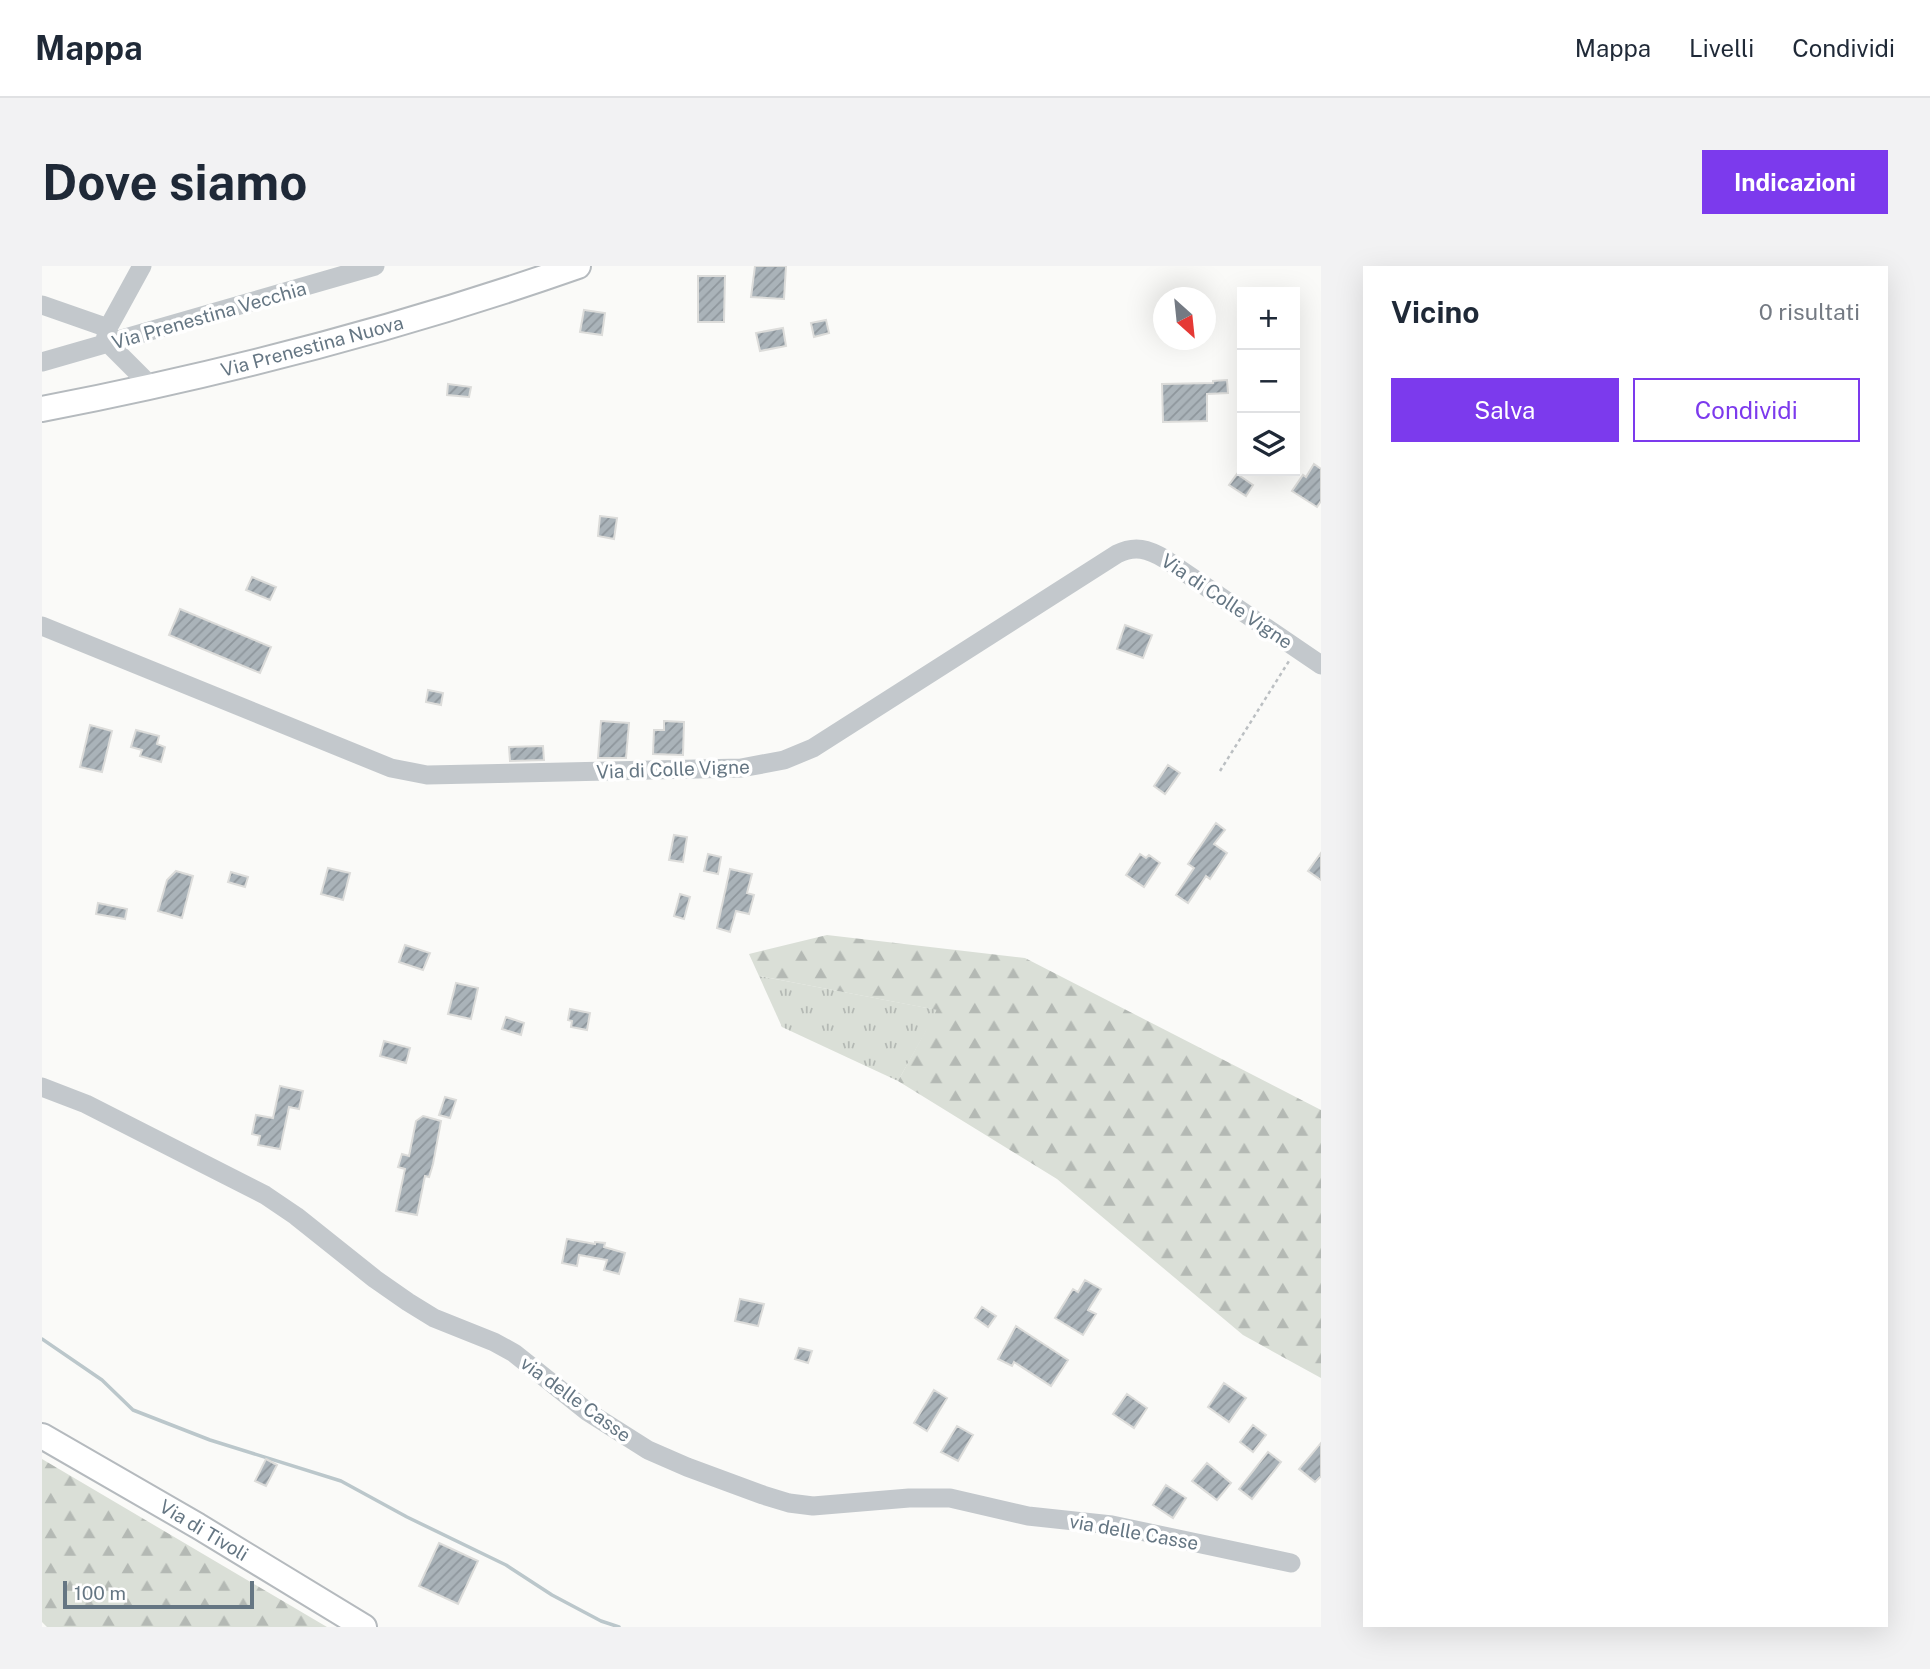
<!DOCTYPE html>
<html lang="it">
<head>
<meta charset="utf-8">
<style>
	:root { --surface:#fff; --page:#f2f2f3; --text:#1f2937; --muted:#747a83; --line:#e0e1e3; --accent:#7c3aed }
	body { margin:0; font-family:"Public Sans",sans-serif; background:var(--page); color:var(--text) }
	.controls { position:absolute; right:21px; top:21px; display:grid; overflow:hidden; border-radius:0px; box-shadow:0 7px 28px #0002 }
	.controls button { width:63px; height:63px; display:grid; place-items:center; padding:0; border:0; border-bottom:2px solid var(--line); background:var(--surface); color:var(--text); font:35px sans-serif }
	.compass { position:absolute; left:1111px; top:21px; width:63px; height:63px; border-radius:50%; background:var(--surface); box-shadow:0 7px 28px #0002; rotate:153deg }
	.scale { position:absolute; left:21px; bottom:18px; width:191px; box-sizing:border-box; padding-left:7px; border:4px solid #657683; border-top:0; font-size:19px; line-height:24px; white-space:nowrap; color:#657683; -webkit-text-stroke:5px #fff; paint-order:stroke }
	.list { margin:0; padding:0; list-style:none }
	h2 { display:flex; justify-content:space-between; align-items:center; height:91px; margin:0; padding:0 28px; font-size:30px }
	h2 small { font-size:23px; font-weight:400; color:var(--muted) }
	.actions { display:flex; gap:14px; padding:21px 28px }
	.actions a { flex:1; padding:16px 0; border:2px solid var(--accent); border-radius:0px; text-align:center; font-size:24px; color:var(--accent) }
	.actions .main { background:var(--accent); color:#fff }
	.icon { flex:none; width:38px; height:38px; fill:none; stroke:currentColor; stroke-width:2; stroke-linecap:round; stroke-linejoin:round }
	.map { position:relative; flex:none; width:1279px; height:1361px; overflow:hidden; border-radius:0px }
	header { display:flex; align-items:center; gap:42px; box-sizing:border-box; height:98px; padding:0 35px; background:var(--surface); border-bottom:2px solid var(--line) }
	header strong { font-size:33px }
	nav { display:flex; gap:38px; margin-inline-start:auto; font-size:24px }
	.intro { display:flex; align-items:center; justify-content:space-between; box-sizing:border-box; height:168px; padding:0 42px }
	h1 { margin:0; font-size:49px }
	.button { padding:18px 32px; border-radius:0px; background:var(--accent); color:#fff; font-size:24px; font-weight:700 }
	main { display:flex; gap:42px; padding:0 42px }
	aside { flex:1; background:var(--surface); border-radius:0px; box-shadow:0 7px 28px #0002 }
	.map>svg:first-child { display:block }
	.grass { fill:url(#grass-tufts) }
	.forest { fill:url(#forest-firs) }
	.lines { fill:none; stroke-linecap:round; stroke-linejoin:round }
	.stream { stroke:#bbc7cb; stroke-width:3.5 }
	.building { fill:url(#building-hatch); stroke:#dcdcda; stroke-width:2 }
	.major-casing { stroke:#b5babe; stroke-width:28 }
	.path { stroke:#bbbfc2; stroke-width:2.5; stroke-dasharray:3.5 3.5; stroke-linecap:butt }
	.minor { stroke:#c3c8cc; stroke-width:19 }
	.major { stroke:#fff; stroke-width:24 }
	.labels { text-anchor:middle; stroke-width:7; stroke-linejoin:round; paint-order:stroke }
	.street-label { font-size:19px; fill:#657683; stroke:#fff }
</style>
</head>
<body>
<header>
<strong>Mappa</strong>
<nav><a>Mappa</a><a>Livelli</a><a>Condividi</a></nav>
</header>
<div class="intro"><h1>Dove siamo</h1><a class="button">Indicazioni</a></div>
<main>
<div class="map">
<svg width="1279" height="1361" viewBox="0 0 1279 1361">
	<defs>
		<pattern id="grass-tufts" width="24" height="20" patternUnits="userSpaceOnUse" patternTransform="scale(1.75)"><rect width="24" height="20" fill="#dadfd7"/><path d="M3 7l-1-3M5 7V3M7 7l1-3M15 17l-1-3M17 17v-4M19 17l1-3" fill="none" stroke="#b4b9b4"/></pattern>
		<pattern id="forest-firs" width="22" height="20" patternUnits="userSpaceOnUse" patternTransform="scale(1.75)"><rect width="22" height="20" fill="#dadfd7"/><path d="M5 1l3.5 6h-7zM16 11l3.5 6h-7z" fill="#b4b9b4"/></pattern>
		<pattern id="building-hatch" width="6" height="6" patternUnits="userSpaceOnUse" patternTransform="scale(1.75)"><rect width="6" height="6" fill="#aab3b9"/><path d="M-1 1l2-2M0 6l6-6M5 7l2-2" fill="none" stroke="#8e969c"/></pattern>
	</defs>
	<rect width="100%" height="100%" fill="#fafaf8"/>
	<path class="grass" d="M717 710 896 744 856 815 740 761Z"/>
	<path class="forest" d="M785 669 983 692 1279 844V1112L1201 1069 1015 913 856 815 895 744 717 710 707 688Z
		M0 1193 285 1361H5L0 1356Z"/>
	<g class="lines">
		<path class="stream" d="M0 1073 60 1114 91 1144 168 1174 299 1215 365 1251 464 1299 510 1329 559 1355 577 1361"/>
	</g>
	<path class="building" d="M713 0H744L742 33 709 31Z
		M656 10H683L682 56H656Z
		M542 44 563 47 560 69 538 66Z
		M784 54 787 67 772 71 769 57Z
		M741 62 744 80 718 85 714 67Z
		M1185 114 1186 127 1165 128V155L1121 156 1120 118 1171 117V115Z
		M406 118 429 121 427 131 405 129Z
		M1272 198 1279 203V235L1275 241 1250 225 1261 209 1264 211Z
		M1195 208 1211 219 1204 230 1187 219Z
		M558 250 575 252 572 273 556 270Z
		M210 311 234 321 228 334 204 324Z
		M138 343 229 381 218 407 127 369Z
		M1083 359 1110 369 1101 392 1075 383Z
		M386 424 401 427 399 439 384 436Z
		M559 455 587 457 584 492H556Z
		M622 455 642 456 641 489 611 488 612 464H622Z
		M48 459 70 465 60 506 38 501Z
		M94 464 117 470 115 478 123 481 119 496 98 490 100 484 89 481Z
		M501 480 502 494 468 495 467 481Z
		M1126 499 1138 507 1123 528 1112 520Z
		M1174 557 1183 564 1172 578 1185 587 1168 613 1164 610 1146 637 1134 629 1152 602 1146 598Z
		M632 569 645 571 641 596 627 594Z
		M1279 587V614L1266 605Z
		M666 588 679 591 676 608 662 605Z
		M1098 588 1104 592 1107 589 1118 597 1102 621 1084 609Z
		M286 602 308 607 301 634 279 628Z
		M688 603 710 608 705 627 712 629 707 648 694 645 688 666 675 662Z
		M134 605 151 610 140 652 116 645 125 614Z
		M189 606 206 611 203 621 186 616Z
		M638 628 648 631 642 653 632 650Z
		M56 637 85 643 83 653 54 648Z
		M363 679 388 687 381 704 357 696Z
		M414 717 436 722 429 753 406 748Z
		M528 743 548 747 545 764 529 761 530 755 526 754Z
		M464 751 482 757 479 769 460 763Z
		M342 775 368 782 364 797 338 790Z
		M238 820 261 825 257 843 247 841 238 883 216 879 218 870 210 868 214 849 231 852Z
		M403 831 414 834 408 852 397 849Z
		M381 850 399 855 391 898 387 911 383 910 375 949 354 945 363 903 356 901 360 888 367 890 374 855Z
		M525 973 553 978V976L563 977 562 981 583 987 577 1008 562 1004 565 994 537 989 535 1000 520 997Z
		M1043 1014 1059 1023 1046 1044 1054 1048 1041 1069 1013 1052 1031 1023 1036 1026Z
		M698 1033 722 1038 716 1060 693 1055Z
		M940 1041 954 1050 946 1061 933 1052Z
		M974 1060 1026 1094 1009 1120 972 1096 970 1100 956 1093Z
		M757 1082 770 1085 766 1097 753 1093Z
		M1182 1117 1204 1132 1187 1156 1166 1141Z
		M892 1124 905 1132 885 1165 872 1157Z
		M1085 1128 1105 1142 1092 1162 1071 1148Z
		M1211 1159 1224 1169 1211 1186 1198 1176Z
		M915 1160 931 1169 916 1195 899 1186Z
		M1279 1177V1210L1273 1216 1257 1203Z
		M1226 1186 1239 1196 1210 1233 1197 1223Z
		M224 1193 235 1199 224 1220 213 1215Z
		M1165 1197 1189 1217 1175 1234 1150 1215Z
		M1124 1219 1144 1232 1131 1252 1111 1239Z
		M397 1277 436 1295 416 1338 377 1320Z"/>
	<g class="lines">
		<g class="major-casing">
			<path id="major" d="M0 143C181 108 362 61 536 0
				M0 1170 156 1260 322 1361"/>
		</g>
		<path class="path" d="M1178 505 1247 395"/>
		<path class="minor" d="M100 0 66 62 63 74 110 121
			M0 39 66 62
			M0 96 333 0
			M0 360 349 502 385 509 699 502 742 494 771 482 1075 288C1093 279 1106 283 1123 293L1279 399
			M0 821 44 838 223 929 254 950 333 1013 366 1036 392 1052 452 1076 472 1087 546 1146 606 1184 645 1201 721 1229 747 1237 771 1240 867 1232H908L986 1250 1070 1259 1249 1297"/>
		<use href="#major" class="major"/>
	</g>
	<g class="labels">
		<g class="street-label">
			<text transform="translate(167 49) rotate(-16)" y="7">Via Prenestina Vecchia</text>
			<text transform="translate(270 80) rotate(-15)" y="7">Via Prenestina Nuova</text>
			<text transform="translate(1185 335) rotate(34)" y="7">Via di Colle Vigne</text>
			<text transform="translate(631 503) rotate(-2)" y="7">Via di Colle Vigne</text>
			<text transform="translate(534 1133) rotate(36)" y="7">via delle Casse</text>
			<text transform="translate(162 1264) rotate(31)" y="7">Via di Tivoli</text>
			<text transform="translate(1092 1266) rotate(10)" y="7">via delle Casse</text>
		</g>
	</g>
</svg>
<div class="controls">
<button>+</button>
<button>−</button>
<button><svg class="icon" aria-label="layers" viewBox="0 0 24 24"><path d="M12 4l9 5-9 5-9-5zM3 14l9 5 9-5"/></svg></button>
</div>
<svg class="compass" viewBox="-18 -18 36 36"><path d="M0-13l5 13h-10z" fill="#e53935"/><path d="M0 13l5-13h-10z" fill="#747a83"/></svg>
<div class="scale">100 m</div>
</div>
<aside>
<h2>Vicino<small>0 risultati</small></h2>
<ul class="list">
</ul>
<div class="actions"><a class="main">Salva</a><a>Condividi</a></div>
</aside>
</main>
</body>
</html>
